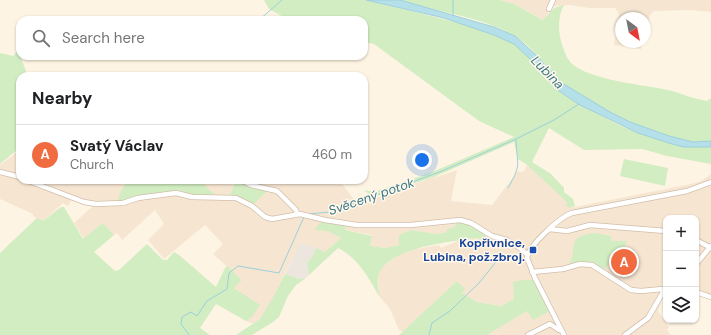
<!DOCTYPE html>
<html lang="en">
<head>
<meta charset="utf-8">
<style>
	:root { --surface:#fff; --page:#f6f6f6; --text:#202124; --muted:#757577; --line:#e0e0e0; --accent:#f06b40 }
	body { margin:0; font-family:"DM Sans",sans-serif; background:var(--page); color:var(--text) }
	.controls { position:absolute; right:12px; bottom:12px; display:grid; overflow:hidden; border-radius:8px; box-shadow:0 1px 3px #0004 }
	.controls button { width:36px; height:36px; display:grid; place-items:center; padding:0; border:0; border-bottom:1px solid var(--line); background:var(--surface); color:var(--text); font:20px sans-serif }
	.compass { position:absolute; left:615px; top:12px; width:36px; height:36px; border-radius:50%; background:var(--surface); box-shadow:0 1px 3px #0004; rotate:148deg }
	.you { position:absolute; left:422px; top:160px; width:14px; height:14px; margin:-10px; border:3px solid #fff; border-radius:50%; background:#1a73e8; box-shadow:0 0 0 6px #1a73e833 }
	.badge { display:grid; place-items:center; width:26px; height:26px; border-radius:50%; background:var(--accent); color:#fff; font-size:13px; font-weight:700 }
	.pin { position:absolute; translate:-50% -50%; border:2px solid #fff; box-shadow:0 1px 4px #0006 }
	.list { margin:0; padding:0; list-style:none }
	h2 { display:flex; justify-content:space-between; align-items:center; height:52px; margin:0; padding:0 16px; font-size:17px }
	h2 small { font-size:13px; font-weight:400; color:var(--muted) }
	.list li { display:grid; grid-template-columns:26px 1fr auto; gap:12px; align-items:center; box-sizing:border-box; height:60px; padding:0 16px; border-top:1px solid var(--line) }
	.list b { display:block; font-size:15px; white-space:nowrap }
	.list p { margin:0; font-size:13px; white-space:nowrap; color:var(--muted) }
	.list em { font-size:13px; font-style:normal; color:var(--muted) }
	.icon { flex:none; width:22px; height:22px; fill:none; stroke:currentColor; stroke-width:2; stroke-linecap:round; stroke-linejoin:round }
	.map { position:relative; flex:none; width:711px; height:335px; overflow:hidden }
	.search { position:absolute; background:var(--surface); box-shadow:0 1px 3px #0004; left:16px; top:16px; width:352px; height:44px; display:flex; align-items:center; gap:10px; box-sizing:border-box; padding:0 14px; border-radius:12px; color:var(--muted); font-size:15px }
	.panel { position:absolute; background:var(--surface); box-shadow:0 1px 3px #0004; left:16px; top:72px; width:352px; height:112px; border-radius:12px }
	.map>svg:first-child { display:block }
	.residential { fill:#f6e6d1 }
	.industrial { fill:#ede6de }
	.green { fill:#d1edc1 }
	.water { fill:#b6e0e9; stroke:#9cd0db }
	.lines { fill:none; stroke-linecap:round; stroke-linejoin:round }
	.stream { stroke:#9cd0db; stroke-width:1 }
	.minor-casing { stroke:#d2beab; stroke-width:6 }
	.minor { stroke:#fff; stroke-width:4.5 }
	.transit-dot { fill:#1a4fb4; stroke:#fff8eb; stroke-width:1.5 }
	.labels { text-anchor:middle; stroke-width:3; stroke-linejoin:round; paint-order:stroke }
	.transit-label { font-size:12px; font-weight:bold; fill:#164399; stroke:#fff8eb; text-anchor:end }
	.water-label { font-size:13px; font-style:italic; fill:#3c7886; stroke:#fff8eb }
</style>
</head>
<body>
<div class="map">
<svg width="711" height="335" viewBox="0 0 711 335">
	<rect width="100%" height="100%" fill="#fef4e3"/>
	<path class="residential" d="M500 0H711V12L690 10 654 11 650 15 645 33V18H621V42H643L641 49H639L614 45 619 14 615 8H589L569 5 555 6 550 10 544 20 514 4Z
		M20 150V180H128L121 191 158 194 178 190 193 195 215 193 208 190 204 184 206 180H335L343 185 356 202 362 203 436 176 437 177 457 170 451 201 492 205 518 171 520 172 524 171 527 165 568 202 570 208 691 184 701 181 711 174V298L696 294V218H666V295L664 294 658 311 669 327 667 330 671 335H487L527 311H550L514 299 501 306 477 302 462 293 457 281 403 332 399 330 390 309 379 296 378 276 382 267 405 251 439 245 441 248 460 240 475 238 483 240 456 222 455 227 447 232 437 234 411 230 399 235V245L385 248 370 246 372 235 345 230 346 225 315 230 327 231 341 238 325 252 300 242 268 308 260 319 253 324 246 321 252 317 234 287 242 280 213 254 223 244 205 225 164 259 148 240 164 224 155 210 122 240 117 233 114 235 107 228 84 239 74 223 93 206 72 199 68 206 63 203 43 221 33 216V214L0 199V165Z"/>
	<path class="industrial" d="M300 242 316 248 313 256 307 263 309 275 305 279H300L285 274Z"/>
	<path class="green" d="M264 0H366L459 23 494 35 514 44 528 57 559 91 580 105 617 124 638 133 684 147H711V164L667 156 642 149 584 150 549 128 532 162 551 174 564 188V192L573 199 575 206 570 208 566 205 567 202 526 164 518 159 514 142 436 176 373 197 364 190 374 192 430 173 514 137 479 121 374 44 364 42V20H289L269 9Z
		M400 0H500L514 4 543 20C551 12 552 7 564 5 558 15 558 30 561 41 563 47 566 58 571 63 589 80 644 85 668 90 681 93 693 99 707 101L711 98V141C705 141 699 142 693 142 658 139 586 105 561 82 546 67 534 48 516 37 485 17 435 12 400 0Z
		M19 45 20 56 28 76H20V150H17L0 164V53L13 56 16 53Z
		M624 159 668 168 665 186 620 176Z
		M128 180H206L204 184 209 190 216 194 193 195 178 190 117 203 121 191Z
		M237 180H241L268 190 254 204 230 194Z
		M61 207H64L83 239 103 223 114 235 94 252 115 271 119 270 147 244 163 260H167L174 252 179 255 216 287 225 268 227 266 242 280 234 288 260 305 252 317 246 321 216 304 200 328 210 335H0V253L37 218 43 221Z
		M322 221 346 225 345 230 372 236 370 246 385 248 399 245V235L411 230 437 234 447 232V229L455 227 456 222C469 223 477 229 486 236L483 240 475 238C449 242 390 247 379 274 376 280 379 289 379 296 368 277 358 258 338 248L309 275 307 263 313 256 316 248 325 252 341 238 327 231 314 230Z
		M595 233 611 236V241H626L625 248 603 271C591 262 583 259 569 265 579 244 565 237 595 233Z
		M285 274 300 279H305L296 285 288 296 279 317 273 322 252 335H236L260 319 272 299Z
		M523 280H533L550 311 533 320 527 311 487 335H399L457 281 465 289 462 293 477 302 501 306 514 299 513 282Z"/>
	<path class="water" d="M366 0H400L494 27 515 36 535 54 562 83 610 112 630 122 669 136 693 142 711 141V147H684L672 144 638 133 580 105 559 91 528 57 514 44 494 35 444 18Z"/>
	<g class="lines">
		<path class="stream" d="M453 0V15
			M259 20 282 0
			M508 188C522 164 517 166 516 140
			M308 214 331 212 442 171 516 139 554 120 579 104
			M189 335 181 324 182 317 191 312 197 316 207 301 227 289 229 273 238 266 279 273 304 217
			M429 335 432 323 450 311 479 283 496 262"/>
		<g class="minor-casing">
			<path id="minor" d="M549 9 553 0
				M0 172 20 177
				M26 180 84 202 96 204 123 203 138 198 176 193 192 197 236 198 252 206 265 217 272 219 300 214 325 220 357 225H411L460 220 471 223 492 236 507 240 517 246 528 255
				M241 180 251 185 277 191 296 210 297 214
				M550 229 567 231 590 225 666 231
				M696 240 711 248
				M696 264 711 246
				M532 272 563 269 580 264 592 265 631 290 641 291 663 289
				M696 292 711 297
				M528 335 550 324 559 330 561 329
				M564 335 535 278 527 258C528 246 560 217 572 213L687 191 711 182
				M625 335 648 318 666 287"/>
		</g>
		<use href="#minor" class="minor"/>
	</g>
	<rect class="transit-dot" x="529" y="246" width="8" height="8" rx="2"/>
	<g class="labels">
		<g class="transit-label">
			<text x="525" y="247">Kopřivnice,<tspan x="525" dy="14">Lubina, pož.zbroj.</tspan></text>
		</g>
		<g class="water-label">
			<text transform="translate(548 72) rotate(45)" y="5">Lubina</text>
			<text transform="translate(371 196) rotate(-19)" y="5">Svěcený potok</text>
		</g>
	</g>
</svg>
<div class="controls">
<button>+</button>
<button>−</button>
<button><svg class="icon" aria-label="layers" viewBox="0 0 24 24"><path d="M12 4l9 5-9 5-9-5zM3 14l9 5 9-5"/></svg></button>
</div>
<svg class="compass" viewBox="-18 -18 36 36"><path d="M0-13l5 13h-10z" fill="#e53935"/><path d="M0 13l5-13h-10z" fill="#757577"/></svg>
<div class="you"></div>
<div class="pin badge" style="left:624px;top:262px">A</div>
<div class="search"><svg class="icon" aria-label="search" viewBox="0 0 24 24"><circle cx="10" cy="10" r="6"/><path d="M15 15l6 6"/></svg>Search here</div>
<section class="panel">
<h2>Nearby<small></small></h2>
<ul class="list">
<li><span class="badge">A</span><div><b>Svatý Václav</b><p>Church</p></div><em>460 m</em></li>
</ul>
</section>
</div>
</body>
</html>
